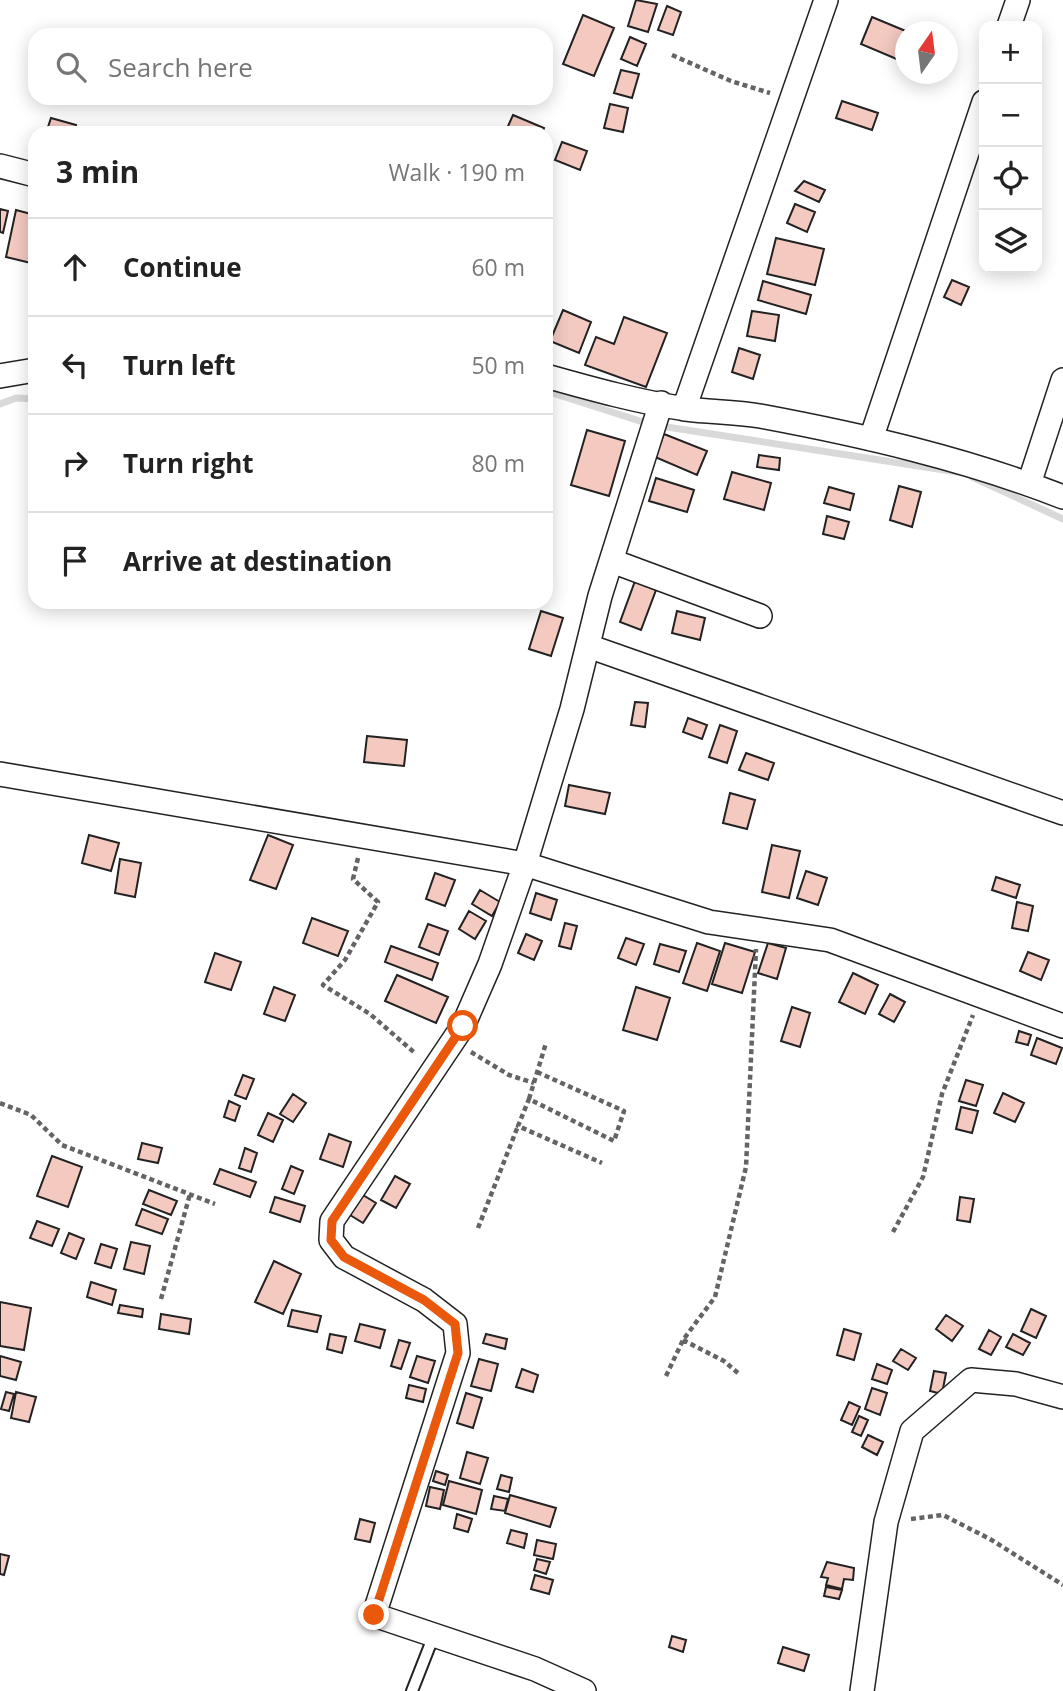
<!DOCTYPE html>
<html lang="en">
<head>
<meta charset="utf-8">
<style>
	:root { --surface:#fff; --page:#f6f6f6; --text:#222; --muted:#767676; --line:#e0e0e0 }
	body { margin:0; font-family:"Open Sans",sans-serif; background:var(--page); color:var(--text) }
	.controls { position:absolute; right:21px; top:21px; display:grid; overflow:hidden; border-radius:14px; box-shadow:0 4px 18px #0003 }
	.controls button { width:63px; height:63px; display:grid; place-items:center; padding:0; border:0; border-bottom:2px solid var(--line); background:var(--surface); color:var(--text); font:35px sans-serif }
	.compass { position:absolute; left:895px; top:21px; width:63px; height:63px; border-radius:50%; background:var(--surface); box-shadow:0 4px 18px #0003; rotate:14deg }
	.stop { position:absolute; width:21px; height:21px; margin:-16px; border:5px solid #ea580c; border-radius:50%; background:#fff }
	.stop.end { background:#ea580c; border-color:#fff; box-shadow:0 2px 7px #0008 }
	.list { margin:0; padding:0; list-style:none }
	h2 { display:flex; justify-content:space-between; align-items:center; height:91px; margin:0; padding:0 28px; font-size:30px }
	h2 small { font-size:23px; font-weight:400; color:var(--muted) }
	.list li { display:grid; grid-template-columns:46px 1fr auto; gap:21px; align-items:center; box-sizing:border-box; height:98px; padding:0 28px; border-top:2px solid var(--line) }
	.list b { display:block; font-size:26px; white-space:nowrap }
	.list em { font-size:23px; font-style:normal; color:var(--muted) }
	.icon { flex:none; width:38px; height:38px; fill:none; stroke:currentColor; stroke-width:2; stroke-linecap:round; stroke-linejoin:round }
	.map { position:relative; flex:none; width:1063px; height:1691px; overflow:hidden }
	.search { position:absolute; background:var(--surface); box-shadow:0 4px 18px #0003; left:28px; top:28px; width:525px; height:77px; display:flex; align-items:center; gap:18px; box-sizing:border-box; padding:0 24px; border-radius:21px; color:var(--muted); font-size:26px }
	.panel { position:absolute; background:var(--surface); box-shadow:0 4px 18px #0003; left:28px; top:126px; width:525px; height:483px; border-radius:21px }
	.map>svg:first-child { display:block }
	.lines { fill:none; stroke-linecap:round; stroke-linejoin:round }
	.stream { stroke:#d9d9d9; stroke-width:7 }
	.building { fill:#f3c9c0; stroke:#222; stroke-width:2 }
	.lane-casing { stroke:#222; stroke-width:14 }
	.street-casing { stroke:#222; stroke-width:26 }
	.path { stroke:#646464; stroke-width:4.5; stroke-dasharray:5 3.5; stroke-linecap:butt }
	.lane { stroke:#fff; stroke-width:10 }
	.street { stroke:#fff; stroke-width:23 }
	.route { stroke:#ea580c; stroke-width:9 }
</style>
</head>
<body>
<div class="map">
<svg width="1063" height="1691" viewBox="0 0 1063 1691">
	<rect width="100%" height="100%" fill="#fff"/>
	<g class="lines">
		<path class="stream" d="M546 391 646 423
			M0 404 16 398 35 399
			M667 427 957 472
			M972 477 1063 519"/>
	</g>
	<path class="building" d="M636 0 657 4 648 32 628 26Z
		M667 6 681 12 673 35 658 30Z
		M583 15 614 28 594 76 563 64Z
		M872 17 908 32 906 63 861 44Z
		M630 37 646 44 637 66 621 59Z
		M621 70 639 74 632 98 614 93Z
		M842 101 878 113 872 130 836 118Z
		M610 104 628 108 623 132 604 128Z
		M513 115 544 128 542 133H505Z
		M51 118 76 125 74 133H46Z
		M562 142 587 151 580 170 555 160Z
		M804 181 825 190 819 202 795 191Z
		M795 204 815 212 807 232 787 223Z
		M0 209 8 211 3 233 0 232Z
		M16 210 35 215V264L6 257Z
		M776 238 824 249 815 285 767 274Z
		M952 280 969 287 961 305 944 297Z
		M763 281 811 295 806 314 758 300Z
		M563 310 591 322 579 353 550 341Z
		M752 311 779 315 775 341 747 336Z
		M624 317 667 333 646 387 585 365 596 337 614 344Z
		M739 348 760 355 753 379 732 372Z
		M587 430 625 441 609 496 571 485Z
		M664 434 707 451 697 475 655 457Z
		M759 455 780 458 779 470 757 467Z
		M732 472 771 483 764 510 724 499Z
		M656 478 694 490 687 512 649 501Z
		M899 486 921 492 912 527 890 520Z
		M829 487 854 494 850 510 824 503Z
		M827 516 849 522 844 539 823 534Z
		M635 581 656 590 641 630 620 622Z
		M541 611 563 618 551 656 529 649Z
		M677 611 705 618 700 640 672 633Z
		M635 702 648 703 645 727 631 725Z
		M688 718 707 725 702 739 683 732Z
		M720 725 737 731 727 763 709 757Z
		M367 736 407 740 404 766 364 762Z
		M746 753 774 763 768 780 739 770Z
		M569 785 610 793 605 814 565 806Z
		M730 793 755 800 747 829 723 823Z
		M89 835 119 843 111 871 82 863Z
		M268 835 293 845 276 889 250 880Z
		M772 845 800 851 789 898 762 892Z
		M120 859 141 863 135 897 115 893Z
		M806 871 827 878 818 905 797 898Z
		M435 873 455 880 445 906 426 899Z
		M996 877 1020 885 1016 898 992 890Z
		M480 890 500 902 492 916 472 904Z
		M536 893 557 900 551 920 530 913Z
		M1017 902 1033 906 1028 931 1012 928Z
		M469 911 486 921 475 939 459 929Z
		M312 918 348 931 338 956 303 943Z
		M565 923 577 926 571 949 559 946Z
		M428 924 448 931 439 955 419 947Z
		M526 934 542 941 534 960 518 953Z
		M626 938 644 944 636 965 618 958Z
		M697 943 720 951 707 991 683 983Z
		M725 943 755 952 742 993 712 984Z
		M768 943 786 948 777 979 758 973Z
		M660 944 686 951 679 972 654 964Z
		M391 946 438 963 432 980 385 962Z
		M1028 952 1049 960 1041 980 1020 971Z
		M215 953 241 962 231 990 205 982Z
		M853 973 878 985 865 1014 839 1002Z
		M397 975 448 997 436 1023 385 1001Z
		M274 987 295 995 285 1021 264 1014Z
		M636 987 670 998 657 1040 623 1030Z
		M890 994 905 1002 894 1022 879 1014Z
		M792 1007 810 1013 800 1047 781 1041Z
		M1019 1031 1031 1035 1028 1045 1016 1042Z
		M1037 1038 1062 1048 1056 1064 1031 1055Z
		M243 1075 254 1079 246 1099 235 1095Z
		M966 1080 983 1085 976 1106 959 1101Z
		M1003 1093 1024 1103 1015 1122 994 1113Z
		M293 1094 306 1103 293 1122 280 1114Z
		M229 1101 240 1106 235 1121 224 1117Z
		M961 1107 978 1111 972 1133 956 1129Z
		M268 1113 283 1120 273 1142 258 1135Z
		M329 1134 351 1142 343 1167 320 1159Z
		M142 1143 162 1148 158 1163 138 1159Z
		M245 1148 257 1153 251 1172 239 1168Z
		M52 1156 82 1167 68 1207 37 1196Z
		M291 1166 303 1171 294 1194 282 1189Z
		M220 1169 256 1182 250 1197 214 1184Z
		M395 1176 410 1184 396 1208 381 1200Z
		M149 1190 177 1201 171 1215 143 1204Z
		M363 1195 376 1203 363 1223 350 1215Z
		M275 1197 305 1206 300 1222 270 1212Z
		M960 1197 974 1199 970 1222 957 1220Z
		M142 1209 168 1219 162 1234 136 1225Z
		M37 1221 59 1229 52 1246 30 1238Z
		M69 1233 84 1239 76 1259 61 1253Z
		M131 1242 150 1246 144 1274 124 1269Z
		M101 1244 117 1249 111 1268 95 1263Z
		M274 1261 301 1274 283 1314 255 1302Z
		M91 1282 116 1290 112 1305 87 1297Z
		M0 1302 31 1308 24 1350 0 1346Z
		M120 1305 143 1309 142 1317 118 1313Z
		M1031 1309 1046 1316 1036 1338 1021 1331Z
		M292 1310 321 1316 317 1332 288 1326Z
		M161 1314 191 1319 189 1334 159 1329Z
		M946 1315 963 1326 952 1341 936 1329Z
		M360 1324 385 1330 380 1348 355 1341Z
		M844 1329 861 1334 854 1360 837 1355Z
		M989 1330 1001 1337 991 1355 979 1349Z
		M330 1334 346 1337 342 1353 327 1349Z
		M486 1334 507 1339 505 1349 483 1343Z
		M1013 1334 1030 1343 1023 1355 1006 1347Z
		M399 1340 410 1343 401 1369 391 1366Z
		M901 1349 916 1358 908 1370 893 1361Z
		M0 1356 21 1362 16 1380 0 1376Z
		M417 1356 435 1361 428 1383 410 1377Z
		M479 1359 498 1364 491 1391 471 1386Z
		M877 1364 892 1370 887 1384 872 1379Z
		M522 1369 538 1375 533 1392 516 1387Z
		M934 1371 946 1373 942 1394 930 1391Z
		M409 1385 426 1389 423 1402 406 1398Z
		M872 1388 887 1393 880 1415 865 1409Z
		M6 1392 14 1394 9 1411 1 1409Z
		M16 1392 36 1397 29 1422 11 1418Z
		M466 1393 482 1398 473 1428 457 1423Z
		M849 1402 860 1407 852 1425 841 1420Z
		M859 1416 868 1420 861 1436 852 1432Z
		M868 1435 883 1442 877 1455 862 1447Z
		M467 1452 488 1458 480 1484 460 1478Z
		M436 1471 448 1475 445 1485 433 1481Z
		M501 1475 512 1478 509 1492 497 1489Z
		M449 1481 482 1490 476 1514 443 1505Z
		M430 1487 444 1490 440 1509 426 1506Z
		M510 1495 556 1508 550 1527 505 1513Z
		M494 1496 508 1499 505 1511 491 1509Z
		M457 1514 472 1519 468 1532 454 1528Z
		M360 1519 375 1523 370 1542 355 1539Z
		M511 1530 527 1534 524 1548 507 1543Z
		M537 1540 556 1544 553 1559 534 1555Z
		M0 1554 9 1556 4 1575 0 1574Z
		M537 1559 550 1562 546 1574 534 1570Z
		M827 1562 854 1568 853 1580 844 1579 842 1589 826 1585 828 1578 821 1577Z
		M535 1575 553 1580 549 1594 531 1589Z
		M826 1587 842 1590 839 1599 824 1596Z
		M672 1636 686 1640 683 1652 669 1647Z
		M783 1647 809 1655 804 1671 778 1663Z"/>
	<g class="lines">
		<g class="lane-casing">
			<path id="lane" d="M412 1691 434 1635"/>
		</g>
		<g class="street-casing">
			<path id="street" d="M1009 26 1018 0
				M0 166 35 175
				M0 376 35 370
				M546 376C592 389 639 402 686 409 710 412 735 412 760 416 862 435 966 459 1063 497
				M684 409 826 0
				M871 439 984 102
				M1029 484 1063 380
				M612 561 760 616
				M588 646 1063 813
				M0 774 525 864 709 922 830 940 1063 1026
				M584 1691 535 1669 374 1615 458 1353 455 1324 424 1300 344 1257 331 1240 332 1221 463 1026 490 964 525 864 572 709 600 596 661 403
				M862 1691 886 1522 912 1431 971 1380 1016 1384 1063 1397"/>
		</g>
		<path class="path" d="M672 55 731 81 770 93
			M358 858 353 879 378 902 345 960 323 985 370 1014 416 1054
			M471 1052 509 1075 534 1083
			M537 1072 624 1111 614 1141 529 1099 518 1126 602 1163
			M529 1099 546 1043
			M0 1103 31 1115 62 1145 215 1204
			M478 1228 518 1126
			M893 1232 923 1177 942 1094 973 1015
			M161 1299 190 1194
			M683 1340 724 1361 739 1374
			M666 1376 683 1340 715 1297 746 1167 756 949
			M911 1519 943 1515 990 1539 1063 1585"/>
		<use href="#lane" class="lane"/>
		<use href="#street" class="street"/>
	</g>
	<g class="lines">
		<path class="route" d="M374 1615 458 1353 455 1324 424 1300 344 1257 331 1240 332 1221 463 1026"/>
	</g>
</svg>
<div class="controls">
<button>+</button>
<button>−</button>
<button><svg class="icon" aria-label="locate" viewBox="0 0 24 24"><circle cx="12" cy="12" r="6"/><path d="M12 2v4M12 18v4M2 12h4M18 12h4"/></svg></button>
<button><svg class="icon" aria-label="layers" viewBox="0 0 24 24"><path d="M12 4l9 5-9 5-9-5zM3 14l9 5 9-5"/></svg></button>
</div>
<svg class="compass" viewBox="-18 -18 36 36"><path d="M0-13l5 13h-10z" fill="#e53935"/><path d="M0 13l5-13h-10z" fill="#767676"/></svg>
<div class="stop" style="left:463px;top:1026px"></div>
<div class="stop end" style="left:374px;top:1615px"></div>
<div class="search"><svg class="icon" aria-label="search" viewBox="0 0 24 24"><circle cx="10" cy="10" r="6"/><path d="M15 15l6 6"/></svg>Search here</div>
<section class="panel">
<h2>3 min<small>Walk · 190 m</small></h2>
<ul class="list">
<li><svg class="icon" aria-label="ahead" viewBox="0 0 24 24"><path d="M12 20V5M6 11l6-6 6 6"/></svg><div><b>Continue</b></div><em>60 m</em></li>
<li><svg class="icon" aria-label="left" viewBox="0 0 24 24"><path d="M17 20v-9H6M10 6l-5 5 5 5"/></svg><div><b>Turn left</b></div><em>50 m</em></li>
<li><svg class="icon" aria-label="right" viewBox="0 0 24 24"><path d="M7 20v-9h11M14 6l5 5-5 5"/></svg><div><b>Turn right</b></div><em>80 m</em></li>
<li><svg class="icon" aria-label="arrive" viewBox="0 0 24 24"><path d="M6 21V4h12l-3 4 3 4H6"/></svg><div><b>Arrive at destination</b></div></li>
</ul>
</section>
</div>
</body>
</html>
